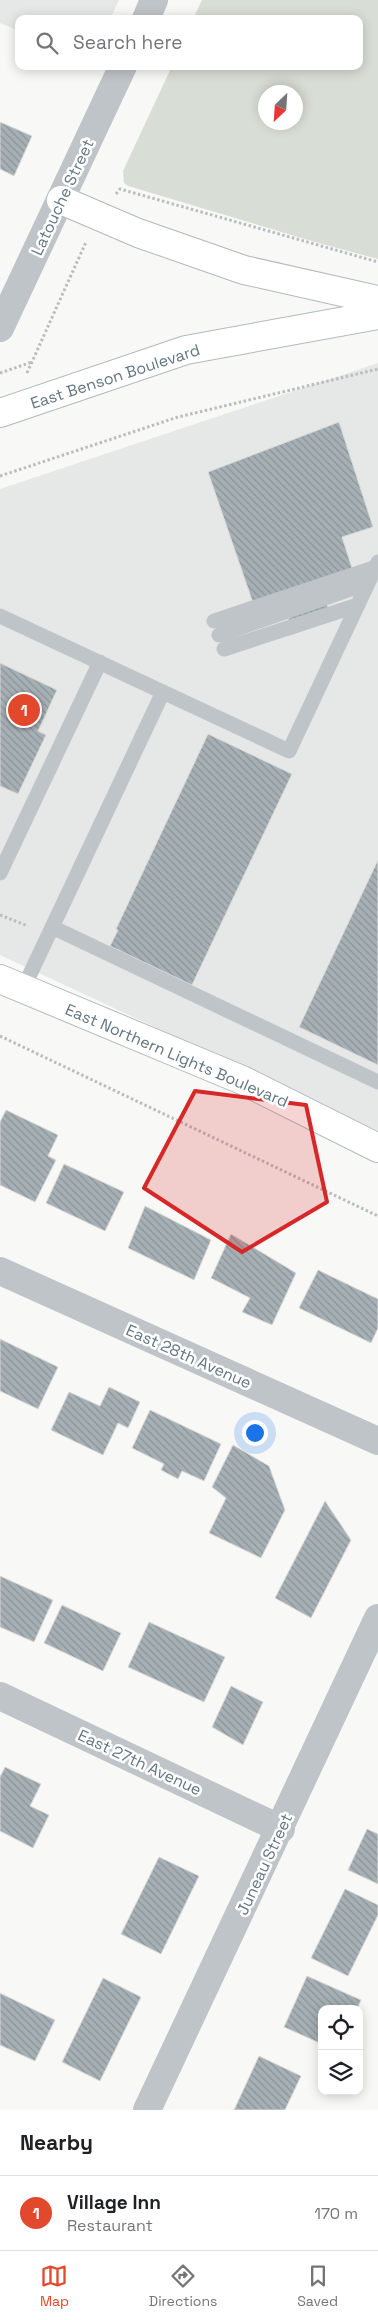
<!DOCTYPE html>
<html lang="en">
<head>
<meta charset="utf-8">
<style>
	:root { --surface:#fff; --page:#f6f6f6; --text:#202124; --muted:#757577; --line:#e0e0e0; --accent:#e2482b }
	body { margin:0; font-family:"Space Grotesk",sans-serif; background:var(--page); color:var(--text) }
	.controls { position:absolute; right:15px; bottom:15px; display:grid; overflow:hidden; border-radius:10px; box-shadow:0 2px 12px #0003 }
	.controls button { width:45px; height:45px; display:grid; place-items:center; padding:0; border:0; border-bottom:1px solid var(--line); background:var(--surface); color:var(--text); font:25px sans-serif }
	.compass { position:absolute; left:258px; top:85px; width:45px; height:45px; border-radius:50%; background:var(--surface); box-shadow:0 2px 12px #0003; rotate:205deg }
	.you { position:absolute; left:254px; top:1432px; width:18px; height:18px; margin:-12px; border:4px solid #fff; border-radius:50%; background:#1a73e8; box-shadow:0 0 0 8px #1a73e833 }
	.badge { display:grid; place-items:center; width:32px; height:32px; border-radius:50%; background:var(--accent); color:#fff; font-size:16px; font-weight:700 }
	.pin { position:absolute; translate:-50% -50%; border:2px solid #fff; box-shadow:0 1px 5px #0006 }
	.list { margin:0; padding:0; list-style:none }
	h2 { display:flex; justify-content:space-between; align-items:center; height:65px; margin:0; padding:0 20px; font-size:21px }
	h2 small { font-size:16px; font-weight:400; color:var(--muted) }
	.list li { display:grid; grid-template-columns:32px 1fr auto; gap:15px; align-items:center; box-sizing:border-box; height:75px; padding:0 20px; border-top:1px solid var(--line) }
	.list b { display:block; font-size:19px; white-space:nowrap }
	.list p { margin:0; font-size:16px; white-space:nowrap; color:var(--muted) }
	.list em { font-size:16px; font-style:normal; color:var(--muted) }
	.icon { flex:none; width:28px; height:28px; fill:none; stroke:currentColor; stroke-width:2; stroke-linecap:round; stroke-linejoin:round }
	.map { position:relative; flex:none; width:378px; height:2110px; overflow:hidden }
	.search { position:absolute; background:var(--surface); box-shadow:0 2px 12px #0003; left:15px; right:15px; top:15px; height:55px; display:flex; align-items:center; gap:12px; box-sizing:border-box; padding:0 18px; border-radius:10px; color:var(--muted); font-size:19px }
	.sheet { height:140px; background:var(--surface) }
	nav { display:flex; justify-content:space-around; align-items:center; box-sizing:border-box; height:70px; border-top:1px solid var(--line); background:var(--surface); font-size:14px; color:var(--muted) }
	nav a { display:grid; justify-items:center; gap:2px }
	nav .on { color:var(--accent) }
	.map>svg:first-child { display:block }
	.built { fill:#e6e8e7 }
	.grass { fill:#d8ddd5; fill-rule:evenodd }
	.building { fill:url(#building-back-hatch); stroke:#dadad8 }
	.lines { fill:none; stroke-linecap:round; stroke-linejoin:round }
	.primary-casing { stroke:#b3b9bc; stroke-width:30 }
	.path { stroke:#b9bdc0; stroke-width:3; stroke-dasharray:2.5 2.5; stroke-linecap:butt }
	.lane { stroke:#bfc4c8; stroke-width:15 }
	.street { stroke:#bfc4c8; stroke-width:28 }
	.primary { stroke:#fff; stroke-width:28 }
	.marked { fill:#d62828; fill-opacity:0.2; stroke:#d62828; stroke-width:4; stroke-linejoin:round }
	.labels { text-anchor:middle; stroke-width:5; stroke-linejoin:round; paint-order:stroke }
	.street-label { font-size:16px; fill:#637680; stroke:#fff }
</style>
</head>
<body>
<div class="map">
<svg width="378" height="2110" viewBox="0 0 378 2110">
	<defs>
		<pattern id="building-back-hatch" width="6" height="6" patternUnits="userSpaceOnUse" patternTransform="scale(1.25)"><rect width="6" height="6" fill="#a6b0b5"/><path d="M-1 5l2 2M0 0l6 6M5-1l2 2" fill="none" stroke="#8b9498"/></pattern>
	</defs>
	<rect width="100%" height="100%" fill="#f8f8f6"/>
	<path class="built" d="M0 0H119L110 19H19V31L0 23Z
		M378 363V1131L0 955V489Z"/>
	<path class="grass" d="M202 0H378V259L315 242 128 186 124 183 123 171 172 66H359V19H193ZM266 92H296V122H266Z"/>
	<path class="building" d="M0 122 32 136 14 176 0 169Z
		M339 422 373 527 342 537 353 571 318 582 333 620 291 635 286 626 293 609 253 603 208 472Z
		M0 663 57 690 38 731 46 735 18 794 0 786Z
		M208 734 292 774 192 985 110 946 118 930 116 929Z
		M378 860V1065L299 1027Z
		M6 1110 58 1135 48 1156 56 1160 35 1202 0 1185V1122Z
		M64 1164 124 1192 105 1231 46 1203Z
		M145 1206 211 1240 194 1280 128 1248Z
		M231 1234 296 1273 272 1325 242 1312 250 1298 211 1278Z
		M318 1270 378 1299V1328L371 1343 299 1308Z
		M0 1339 58 1367 38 1409 0 1391Z
		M109 1387 140 1402 128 1428 118 1423 103 1455 51 1430 69 1392 100 1406Z
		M150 1410 221 1444 204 1481 182 1471 178 1479 161 1470 164 1464 132 1448Z
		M233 1445 269 1466 285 1510 261 1558 209 1533 226 1498 212 1487Z
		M325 1501 351 1540 311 1618 275 1598Z
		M0 1576 53 1600 34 1642 0 1627Z
		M62 1605 121 1633 103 1671 44 1643Z
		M149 1622 225 1657 204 1702 128 1667Z
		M231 1686 263 1702 243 1745 212 1727Z
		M5 1767 41 1784 30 1806 49 1815 33 1848 0 1831V1777Z
		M367 1829 378 1834V1884L348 1870Z
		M159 1857 199 1876 161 1954 121 1934Z
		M345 1889 378 1905V1915L348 1976 311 1958Z
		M307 1976 361 2000 357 2009H322V2044L284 2027Z
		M103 1978 141 1997 100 2081 62 2062Z
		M0 1993 55 2020 35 2061 0 2045Z
		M259 2056 301 2076 285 2110H234Z"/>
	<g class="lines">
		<g class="primary-casing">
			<path id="primary" d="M61 200 138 233 244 270 378 300
				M0 413 186 350 378 315
				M0 979 242 1080 378 1148"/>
		</g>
		<path class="path" d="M116 194 120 189 378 262
			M0 373 32 362
			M27 373 86 242
			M0 476 178 417 378 369
			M0 915 28 926
			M0 1036 378 1216"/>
		<path class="lane" d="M0 616 289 751 378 562
			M214 621 376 567
			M219 635 368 583
			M224 649 358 605
			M0 873 100 662
			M52 927 378 1082
			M23 989 163 692"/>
		<path class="street" d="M146 19 154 0
			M0 328 123 66
			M0 1271 378 1441
			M0 1696 281 1829
			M147 2110 378 1618"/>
		<use href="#primary" class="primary"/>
	</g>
	<path class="marked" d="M195 1091 306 1105 327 1202 242 1252 144 1188Z"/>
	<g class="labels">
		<g class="street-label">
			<text transform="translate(62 197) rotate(-65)" y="6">Latouche Street</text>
			<text transform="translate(115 376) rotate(-18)" y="6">East Benson Boulevard</text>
			<text transform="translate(177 1055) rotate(23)" y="6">East Northern Lights Boulevard</text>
			<text transform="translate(189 1356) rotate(24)" y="6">East 28th Avenue</text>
			<text transform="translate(140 1762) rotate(25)" y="6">East 27th Avenue</text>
			<text transform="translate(264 1864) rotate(-65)" y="6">Juneau Street</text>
		</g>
	</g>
</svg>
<div class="controls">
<button><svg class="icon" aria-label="locate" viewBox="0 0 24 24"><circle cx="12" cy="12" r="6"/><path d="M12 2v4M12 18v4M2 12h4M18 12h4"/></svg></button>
<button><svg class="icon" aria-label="layers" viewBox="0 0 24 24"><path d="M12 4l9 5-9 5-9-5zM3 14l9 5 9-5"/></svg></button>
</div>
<svg class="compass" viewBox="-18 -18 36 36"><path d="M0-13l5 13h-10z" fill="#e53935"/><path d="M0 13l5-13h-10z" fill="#757577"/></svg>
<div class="you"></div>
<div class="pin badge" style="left:24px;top:710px">1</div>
<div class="search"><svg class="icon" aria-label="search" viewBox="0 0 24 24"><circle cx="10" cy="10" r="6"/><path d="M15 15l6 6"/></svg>Search here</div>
</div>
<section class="sheet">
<h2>Nearby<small></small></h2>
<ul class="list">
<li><span class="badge">1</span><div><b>Village Inn</b><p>Restaurant</p></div><em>170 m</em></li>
</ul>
</section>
<nav>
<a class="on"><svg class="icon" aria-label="map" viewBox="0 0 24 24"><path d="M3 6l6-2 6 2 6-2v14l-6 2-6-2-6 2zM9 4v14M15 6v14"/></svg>Map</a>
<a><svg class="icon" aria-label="directions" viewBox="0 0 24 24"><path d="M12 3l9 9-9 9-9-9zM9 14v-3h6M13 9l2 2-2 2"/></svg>Directions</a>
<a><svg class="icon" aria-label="saved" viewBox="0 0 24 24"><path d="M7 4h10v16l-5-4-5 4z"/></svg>Saved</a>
</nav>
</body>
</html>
